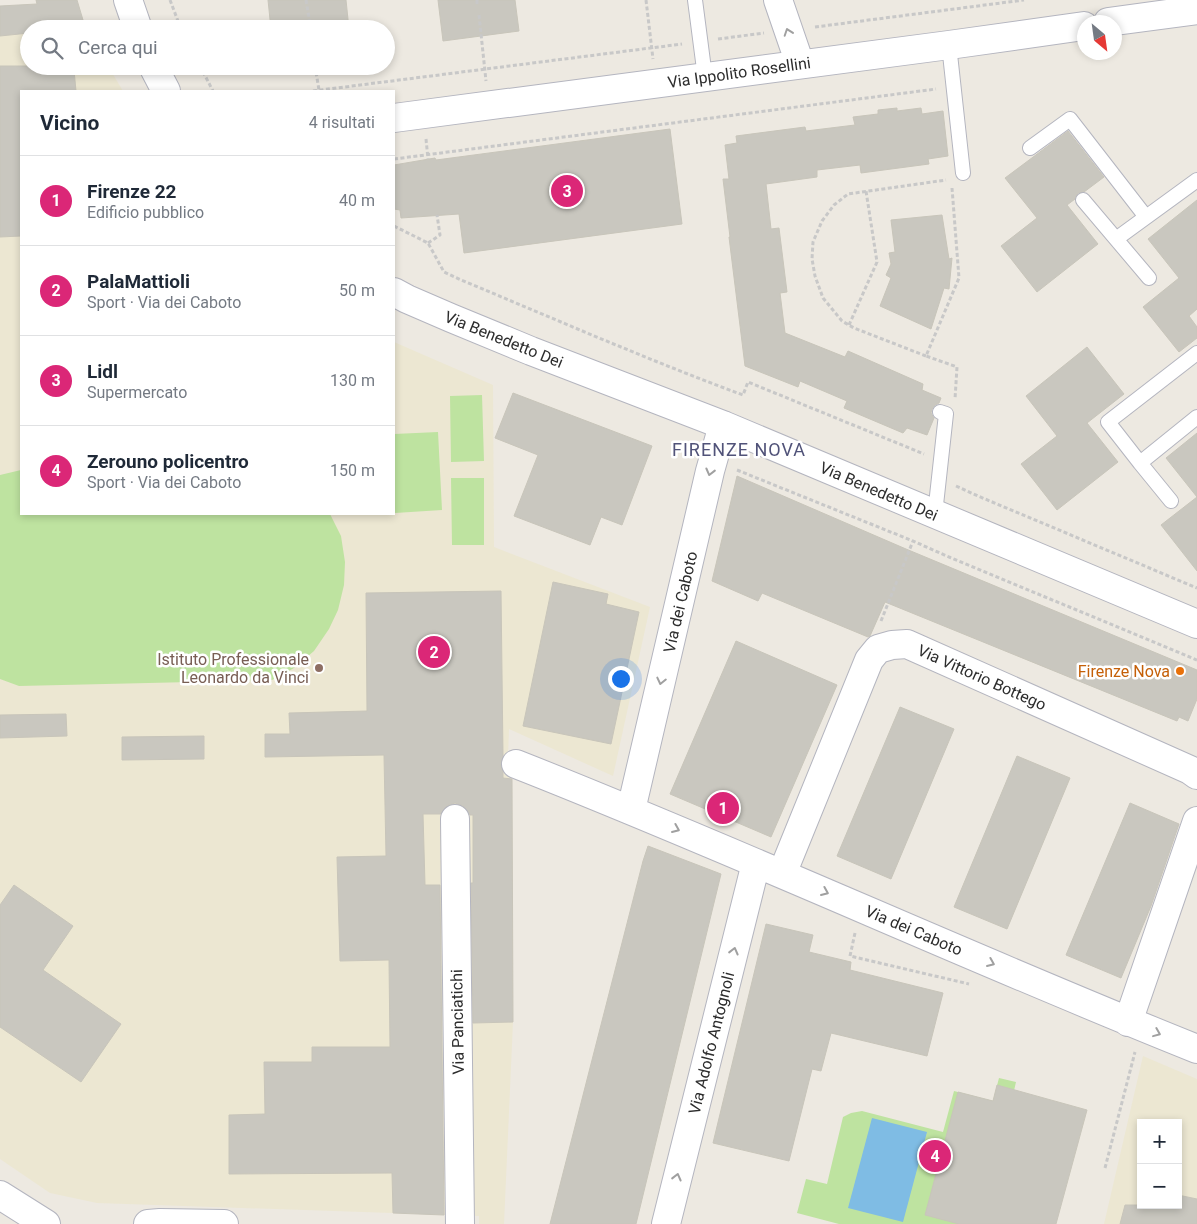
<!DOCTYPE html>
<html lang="it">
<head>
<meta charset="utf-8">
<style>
	:root { --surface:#fff; --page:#f2f2f3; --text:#1f2937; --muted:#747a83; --line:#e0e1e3; --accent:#db2777 }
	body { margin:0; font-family:Roboto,sans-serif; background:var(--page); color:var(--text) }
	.controls { position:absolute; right:15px; bottom:15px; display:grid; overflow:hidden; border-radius:0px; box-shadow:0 2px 8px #0003 }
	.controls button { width:45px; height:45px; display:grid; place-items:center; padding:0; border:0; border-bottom:1px solid var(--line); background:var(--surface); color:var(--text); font:25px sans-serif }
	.compass { position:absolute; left:1077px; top:15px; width:45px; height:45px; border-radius:50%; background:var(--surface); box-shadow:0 2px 8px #0003; rotate:151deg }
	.you { position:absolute; left:620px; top:678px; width:18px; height:18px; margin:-12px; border:4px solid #fff; border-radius:50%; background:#1a73e8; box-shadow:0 0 0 8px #1a73e833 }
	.badge { display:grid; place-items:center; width:32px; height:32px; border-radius:50%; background:var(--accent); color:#fff; font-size:16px; font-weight:700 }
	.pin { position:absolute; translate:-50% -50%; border:2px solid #fff; box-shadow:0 1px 5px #0006 }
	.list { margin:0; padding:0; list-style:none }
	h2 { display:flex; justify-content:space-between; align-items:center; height:65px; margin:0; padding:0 20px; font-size:21px }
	h2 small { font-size:16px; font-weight:400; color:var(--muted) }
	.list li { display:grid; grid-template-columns:32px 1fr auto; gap:15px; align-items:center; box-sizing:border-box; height:90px; padding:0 20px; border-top:1px solid var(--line) }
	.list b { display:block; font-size:19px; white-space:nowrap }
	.list p { margin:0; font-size:16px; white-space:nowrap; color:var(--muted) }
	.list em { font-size:16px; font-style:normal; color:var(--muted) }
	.icon { flex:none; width:28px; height:28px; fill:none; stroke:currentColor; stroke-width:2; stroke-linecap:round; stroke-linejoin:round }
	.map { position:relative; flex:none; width:1197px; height:1224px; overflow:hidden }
	.search { position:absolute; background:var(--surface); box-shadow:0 2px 8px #0003; left:20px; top:20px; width:375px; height:55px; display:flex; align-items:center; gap:12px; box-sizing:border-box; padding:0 18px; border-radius:28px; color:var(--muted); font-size:19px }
	.panel { position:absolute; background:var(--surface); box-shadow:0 2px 8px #0003; left:20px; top:90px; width:375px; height:425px; border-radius:0px }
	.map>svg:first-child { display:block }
	.education { fill:#ece7d2; fill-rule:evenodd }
	.pitch { fill:#bee3a0 }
	.water { fill:#7fbce4 }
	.building { fill:#c9c7bf; stroke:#c8c5ba }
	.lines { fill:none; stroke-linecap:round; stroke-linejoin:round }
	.lane-casing { stroke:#b4b5bf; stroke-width:16 }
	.street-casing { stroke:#b4b5bf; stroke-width:30 }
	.path { stroke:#c8c8c8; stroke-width:3; stroke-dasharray:4 2.5; stroke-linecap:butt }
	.lane { stroke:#fff; stroke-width:14 }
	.street { stroke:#fff; stroke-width:28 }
	.oneway { stroke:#a0a0a0 }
	.education-dot { fill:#8d6e63; stroke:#fff; stroke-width:2 }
	.food-dot { fill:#e8710a; stroke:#fff; stroke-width:2 }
	.labels { text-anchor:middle; stroke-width:5; stroke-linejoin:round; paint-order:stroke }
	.street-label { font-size:16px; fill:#2d2d2d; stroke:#fff }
	.education-label { font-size:16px; fill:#785e54; stroke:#fff; text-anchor:end }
	.food-label { font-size:16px; fill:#c56008; stroke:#fff; text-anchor:end }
	.neighbourhood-label { font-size:18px; letter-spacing:1px; fill:#515379; stroke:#fff }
</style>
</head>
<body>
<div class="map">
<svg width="1197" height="1224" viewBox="0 0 1197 1224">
	<rect width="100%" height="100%" fill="#ede9e1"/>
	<path class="education" d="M0 16 66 28 78 26 84 29H29V66H108L123 91H21V514H394V342L493 385 494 547 650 607 613 776 509 729 508 757 512 773 513 1022 504 1224H479V1216L97 1203 50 1193 0 1159Z
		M1143 1056 1197 1079V1224H1104ZM1141 1123H1178V1205H1141Z"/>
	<path class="pitch" d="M482 395 484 461 451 462 450 396Z
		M438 432 442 510 395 513 394 434Z
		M21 470V514H330L341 536 345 562 344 585 338 610 329 629 314 651 294 668 272 680 19 686 0 679V475Z
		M451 478H484V545H452Z
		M999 1078 1016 1082 1010 1108 1018 1224H839L797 1213 806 1179 827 1184 843 1117 851 1113 862 1111 943 1132 954 1091 993 1101Z"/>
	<path class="water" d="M872 1118 927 1132 903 1222 848 1208Z"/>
	<path class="building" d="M36 0H77L83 20 79 23 78 26 60 29H29V33L0 36V6L37 4Z
		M268 0H346L349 29H271Z
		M438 0H515L519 31 443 41Z
		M0 66H69L70 70H74L76 91H21V236L0 237Z
		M897 108V111L921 108 922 114 943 111 948 156 928 159 929 164 861 173 860 165 817 170V177L766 184 771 229 779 228 787 292 780 293 785 333 845 357 848 351 923 384 922 390 941 398 939 403 935 405 932 409 931 413 934 418 927 435 907 428 903 433 844 408 847 401 800 381 798 387 745 366 729 237H730L723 179H729L725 145 737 143 736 136 805 127 806 131 855 125 853 117 878 114V110Z
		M670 129 682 224 464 253 459 214 401 218 400 210 394 209V165L435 158 436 160Z
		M1068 131 1104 177 1084 192 1078 193 1075 199 1067 205 1098 244 1037 292 1001 246 1037 218 1005 178Z
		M1197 200V309L1189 316 1197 327V338L1179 352 1143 307 1179 278 1148 239Z
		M942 215 949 259 952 258 949 289 944 288 931 329 880 306 891 278 886 275 891 264 889 253 895 252 891 220Z
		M1087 347 1124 394 1087 423 1118 462 1057 510 1021 464 1057 436 1026 396Z
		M513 393 652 446 622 525 601 517 590 545 514 516 538 455 495 438Z
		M1197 433V497L1166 458Z
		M737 476 906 549 1197 670V699L1188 721 1179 717 1177 721 885 602 870 636 868 637 762 593 758 601 712 581Z
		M1197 497V571L1161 525Z
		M553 582 608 594 606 604 639 612 611 744 523 726Z
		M501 591 503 756 501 766 503 772V778L512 779 513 1022 473 1023 471 883H473V815H470L468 811 463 806 455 803 447 806 442 811 441 814H423L425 885H440L444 1215 393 1213 392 1173 229 1174V1115L265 1114 264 1062H312V1047H390L389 960 340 961 337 857 386 856 384 755 265 757V734H290L289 713 367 711 366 593Z
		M736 641 837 685 771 837 670 794Z
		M900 707 954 729 891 879 837 856Z
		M66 714 67 736 0 738V715Z
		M204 736V759L122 760V737Z
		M1017 756 1070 778 1007 929 954 907Z
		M1130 803 1179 824 1151 906 1121 978 1066 955Z
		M648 846 721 874 636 1224H550L643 861Z
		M14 885 73 926 43 970 121 1024 81 1082 0 1027V905Z
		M766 924 813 935 809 952 851 962 850 970 943 993 927 1056 831 1033 821 1071 812 1069 789 1161 713 1143Z
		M997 1085 1087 1110 1056 1224H959L925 1215 958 1092 993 1101Z
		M1178 1195 1197 1199V1224H1120L1125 1205H1178Z"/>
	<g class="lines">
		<g class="lane-casing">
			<path id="lane" d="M695 0 705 77
				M949 45 963 173
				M1030 148 1070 119 1146 217
				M1083 200 1149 278
				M1116 239 1197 180
				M1197 353 1108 422 1140 463 1197 417
				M1140 463 1171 501
				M935 514 946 414 940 412"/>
		</g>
		<g class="street-casing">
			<path id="street" d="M128 0 138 29
				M778 0 800 64
				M1108 22 1197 10
				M153 66 166 91
				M394 118 949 45 1084 26
				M394 292 407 299 451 318 531 351 723 425 1197 624
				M516 764C745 854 969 958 1197 1049
				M631 810 710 471 723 425
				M455 819 460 1224
				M782 874 869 660 878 649 892 645 907 644 1190 770 1197 775
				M1128 1022 1197 821
				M0 1195 46 1224
				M148 1224 160 1223 224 1224
				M666 1224 756 863"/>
		</g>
		<path class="path" d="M170 0 181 29
			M306 0 310 24
			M477 0V4
			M646 0 653 59
			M479 15 486 81
			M815 27 1024 0
			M718 39 764 33
			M200 66 213 91
			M315 66 319 90
			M313 91 682 44
			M426 139 428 159
			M394 159 936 89
			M952 188 959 278 926 356 957 367 955 399
			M394 226 428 243 444 272 461 280C555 319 648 360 743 395L748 382 924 454
			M428 243 440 235 437 215
			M849 325 877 262 866 191
			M926 356 854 328 842 321 823 298 815 276 812 259 813 242 822 221 834 205 848 194 946 180
			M737 470 913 541 949 557 1197 660
			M956 486 978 496 1197 588
			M881 621 913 541
			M855 933 850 956 969 984
			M1105 1168 1135 1052"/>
		<use href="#lane" class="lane"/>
		<use href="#street" class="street"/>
	</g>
	<defs><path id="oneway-chevron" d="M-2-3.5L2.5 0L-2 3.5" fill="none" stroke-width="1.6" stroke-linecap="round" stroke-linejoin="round" transform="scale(1.25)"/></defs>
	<g class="oneway">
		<use href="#oneway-chevron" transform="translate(788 32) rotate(-109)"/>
		<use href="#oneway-chevron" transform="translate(710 472) rotate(104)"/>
		<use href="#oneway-chevron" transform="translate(661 681) rotate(103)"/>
		<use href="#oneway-chevron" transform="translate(676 829) rotate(23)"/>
		<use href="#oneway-chevron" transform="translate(825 892) rotate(23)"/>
		<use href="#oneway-chevron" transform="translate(734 951) rotate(-76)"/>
		<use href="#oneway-chevron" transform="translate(991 963) rotate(23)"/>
		<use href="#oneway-chevron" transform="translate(1157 1033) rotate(22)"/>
		<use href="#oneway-chevron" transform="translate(677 1177) rotate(-76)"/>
	</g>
	<circle class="education-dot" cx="319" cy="668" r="5"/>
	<circle class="food-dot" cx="1180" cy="671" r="5"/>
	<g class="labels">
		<g class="street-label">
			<text transform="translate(739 72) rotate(-8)" y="6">Via Ippolito Rosellini</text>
			<text transform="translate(504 339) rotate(22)" y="6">Via Benedetto Dei</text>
			<text transform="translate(879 491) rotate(23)" y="6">Via Benedetto Dei</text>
			<text transform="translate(680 602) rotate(-77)" y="6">Via dei Caboto</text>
			<text transform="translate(982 677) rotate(24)" y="6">Via Vittorio Bottego</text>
			<text transform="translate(914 930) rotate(23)" y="6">Via dei Caboto</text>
			<text transform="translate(457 1022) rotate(-91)" y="6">Via Panciatichi</text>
			<text transform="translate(711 1043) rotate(-76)" y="6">Via Adolfo Antognoli</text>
		</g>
		<g class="education-label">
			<text x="309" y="665">Istituto Professionale<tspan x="309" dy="18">Leonardo da Vinci</tspan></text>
		</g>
		<g class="food-label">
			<text x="1170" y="677">Firenze Nova</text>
		</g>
		<g class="neighbourhood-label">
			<text x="739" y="456">FIRENZE NOVA</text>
		</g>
	</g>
</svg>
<div class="controls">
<button>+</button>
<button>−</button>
</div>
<svg class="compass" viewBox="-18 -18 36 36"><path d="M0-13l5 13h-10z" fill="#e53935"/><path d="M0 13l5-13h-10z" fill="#747a83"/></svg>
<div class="you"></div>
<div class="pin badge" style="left:723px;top:808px">1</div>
<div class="pin badge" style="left:434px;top:652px">2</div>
<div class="pin badge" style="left:567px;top:191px">3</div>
<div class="pin badge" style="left:935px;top:1156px">4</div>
<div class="search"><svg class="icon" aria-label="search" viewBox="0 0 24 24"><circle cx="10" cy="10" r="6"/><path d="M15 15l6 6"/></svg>Cerca qui</div>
<section class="panel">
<h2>Vicino<small>4 risultati</small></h2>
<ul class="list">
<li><span class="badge">1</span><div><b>Firenze 22</b><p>Edificio pubblico</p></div><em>40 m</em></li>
<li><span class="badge">2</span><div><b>PalaMattioli</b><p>Sport · Via dei Caboto</p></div><em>50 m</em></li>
<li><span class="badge">3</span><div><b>Lidl</b><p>Supermercato</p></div><em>130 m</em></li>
<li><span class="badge">4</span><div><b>Zerouno policentro</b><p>Sport · Via dei Caboto</p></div><em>150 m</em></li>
</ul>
</section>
</div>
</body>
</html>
